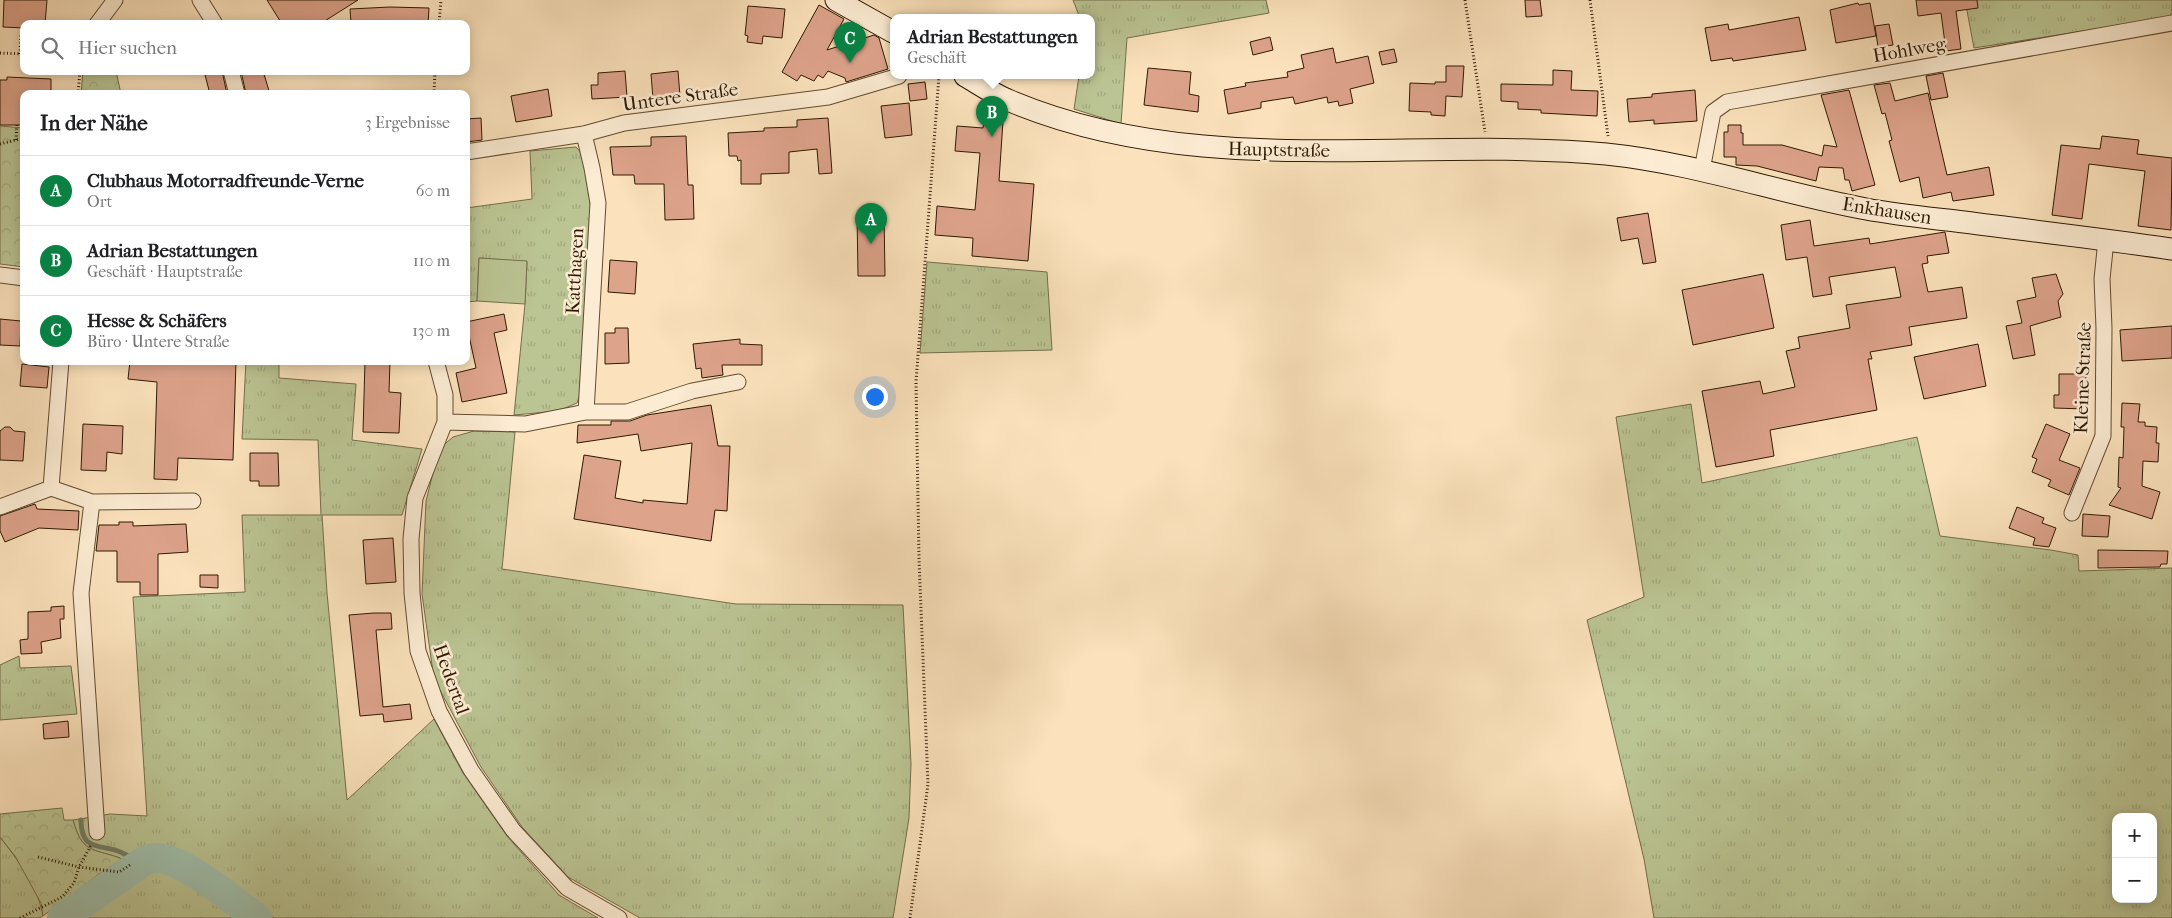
<!DOCTYPE html>
<html lang="de">
<head>
<meta charset="utf-8">
<style>
	:root { --surface:#fff; --page:#f2f2f2; --text:#202124; --muted:#757577; --line:#e0e0e0; --accent:#0b8043 }
	body { margin:0; font-family:"IM FELL French Canon",serif; background:var(--page); color:var(--text) }
	.controls { position:absolute; right:15px; bottom:15px; display:grid; overflow:hidden; border-radius:10px; box-shadow:0 2px 12px #0003 }
	.controls button { width:45px; height:45px; display:grid; place-items:center; padding:0; border:0; border-bottom:1px solid var(--line); background:var(--surface); color:var(--text); font:25px sans-serif }
	.you { position:absolute; left:874px; top:396px; width:18px; height:18px; margin:-12px; border:4px solid #fff; border-radius:50%; background:#1a73e8; box-shadow:0 0 0 8px #1a73e833 }
	.badge { display:grid; place-items:center; width:32px; height:32px; border-radius:50%; background:var(--accent); color:#fff; font-size:16px; font-weight:700 }
	.pin { position:absolute; translate:-50% -41px; filter:drop-shadow(0 1px 2px #0008) }
	.pin::after { content:''; position:absolute; top:26px; width:18px; height:15px; background:inherit; clip-path:polygon(0 0,100% 0,50% 100%) }
	.popup { position:absolute; left:890px; top:14px; width:205px; height:65px; box-sizing:border-box; display:grid; place-content:center; border-radius:10px; background:var(--surface); filter:drop-shadow(0 1px 4px #0005); font-size:16px; white-space:nowrap; color:var(--muted) }
	.popup b { font-size:19px; color:var(--text) }
	.popup::after { content:''; position:absolute; left:50%; top:100%; margin-left:-10px; border:10px solid transparent; border-top-color:var(--surface) }
	.list { margin:0; padding:0; list-style:none }
	h2 { display:flex; justify-content:space-between; align-items:center; height:65px; margin:0; padding:0 20px; font-size:21px }
	h2 small { font-size:16px; font-weight:400; color:var(--muted) }
	.list li { display:grid; grid-template-columns:32px 1fr auto; gap:15px; align-items:center; box-sizing:border-box; height:70px; padding:0 20px; border-top:1px solid var(--line) }
	.list b { display:block; font-size:19px; white-space:nowrap }
	.list p { margin:0; font-size:16px; white-space:nowrap; color:var(--muted) }
	.list em { font-size:16px; font-style:normal; color:var(--muted) }
	.icon { flex:none; width:28px; height:28px; fill:none; stroke:currentColor; stroke-width:2; stroke-linecap:round; stroke-linejoin:round }
	.map { position:relative; flex:none; width:2172px; height:918px; overflow:hidden }
	.search { position:absolute; background:var(--surface); box-shadow:0 2px 12px #0003; left:20px; top:20px; width:450px; height:55px; display:flex; align-items:center; gap:12px; box-sizing:border-box; padding:0 18px; border-radius:10px; color:var(--muted); font-size:19px }
	.panel { position:absolute; background:var(--surface); box-shadow:0 2px 12px #0003; left:20px; top:90px; width:450px; height:275px; border-radius:10px }
	.map>svg:first-child { display:block }
	.grass { fill:url(#grass-tufts); stroke:#746e4a; fill-rule:evenodd }
	.forest { fill:url(#forest-crowns); stroke:#746e4a }
	.garden { fill:#bbc493; stroke:#746e4a }
	.lines { fill:none; stroke-linecap:round; stroke-linejoin:round }
	.stream { stroke:#727d67; stroke-width:5 }
	.river { stroke:#a0bfab; stroke-width:30 }
	.building { fill:#dda38b; stroke:#2e1900 }
	.minor-casing { stroke:#614b2f; stroke-width:17 }
	.secondary-casing { stroke:#2e1900; stroke-width:23 }
	.path { stroke:#2e1900; stroke-width:3; stroke-dasharray:1 2.5; stroke-linecap:butt }
	.minor { stroke:#fcecd3; stroke-width:15 }
	.secondary { stroke:#fcecd3; stroke-width:21 }
	.labels { text-anchor:middle; stroke-width:5; stroke-linejoin:round; paint-order:stroke }
	.street-label { font-size:19px; fill:#2e1900; stroke:#fcecd3 }
</style>
</head>
<body>
<div class="map">
<svg width="2172" height="918" viewBox="0 0 2172 918">
	<defs>
		<pattern id="grass-tufts" width="24" height="20" patternUnits="userSpaceOnUse" patternTransform="scale(1.25)"><rect width="24" height="20" fill="#bbc493"/><path d="M3 7l-1-3M5 7V3M7 7l1-3M15 17l-1-3M17 17v-4M19 17l1-3" fill="none" stroke="#a1a87d"/></pattern>
		<pattern id="forest-crowns" width="20" height="18" patternUnits="userSpaceOnUse" patternTransform="scale(1.25)"><rect width="20" height="18" fill="#bbc493"/><path d="M2 6a3 3 0 1 1 6 0M12 15a3 3 0 1 1 6 0" fill="none" stroke="#a1a87d"/></pattern>
	</defs>
	<rect width="100%" height="100%" fill="#fbe2bc"/>
	<filter id="stains"><feTurbulence type="fractalNoise" baseFrequency=".004" numOctaves="4"/><feColorMatrix values="0 0 0 0 .2 0 0 0 0 .09 0 0 0 0 .02 0 0 0 .5 -.17"/></filter>
	<radialGradient id="worn" r=".72"><stop offset=".6" stop-color="#630" stop-opacity="0"/><stop offset="1" stop-color="#630" stop-opacity=".3"/></radialGradient>
	<path class="grass" d="M1073 0H1266L1269 13 1127 38 1121 124 1074 109 1079 76H1091V18H1080Z
		M1965 0H2172V13L2167 18 1974 48Z
		M576 147 584 156 591 210 582 388 577 403 558 411 514 415 525 304 527 262 479 258 477 301 466 302V208L532 199 530 151Z
		M927 262 1047 272 1052 350 920 353Z
		M246 361H279V378L356 384 352 440 422 449 402 515H322L327 593 347 800 434 719 463 773 507 836 559 895 598 918H274L212 874 171 854 161 853 121 860 120 858C91 848 82 853 73 820L110 814 147 816 133 597 245 592 242 515H321L318 440 242 439Z
		M1691 404 1702 483 1917 437 1940 536 2051 550 2078 555 2079 571 2172 568V918H1654L1644 859 1587 620 1644 597 1616 417ZM2116 817H2153V899H2116Z
		M474 431 515 432 502 569 736 604 903 605 911 764 909 818 893 918H640L568 877 522 827 481 767 434 679 422 594 426 501 439 449 453 437Z
		M19 656 20 668 71 666 77 714 0 720V665Z
		M0 837C17 859 38 887 43 916L39 918H0Z
		M149 870 173 874 236 918H83L118 890Z"/>
	<path class="forest" d="M83 71H116L121 94H81Z
		M0 126 24 128V267L0 264Z
		M62 808 64 820H73C82 853 91 848 120 858L121 860 99 874 43 916 41 903 15 856 0 837V814Z"/>
	<path class="garden" d="M479 258 527 261 525 304 477 301Z"/>
	<g class="lines">
		<path class="stream" d="M81 820C81 847 94 845 115 850 124 853 133 858 141 863"/>
		<path class="river" d="M62 918 141 863C146 860 150 858 156 858 184 858 234 902 257 918"/>
	</g>
	<path class="building" d="M4 0H47L45 24H24V28L3 27Z
		M267 0H358L320 24H282Z
		M1525 0H1540L1542 16 1526 17Z
		M1916 0H1977L1978 8 1956 11 1961 49 1946 51 1941 13 1918 16Z
		M1858 3 1859 5 1870 3 1876 36 1836 43 1830 10Z
		M819 5 844 19 827 50 874 35 879 38 888 69 846 82 845 78 828 71 823 78 818 75 814 81 801 75 797 81 782 72Z
		M748 6 785 9 782 38 763 36 762 44 747 42 748 36 745 35Z
		M390 7 429 8 428 24 351 23 350 9Z
		M1799 17 1806 50 1733 61 1732 58 1711 61 1705 28 1728 24 1729 30Z
		M1889 24 1893 45 1878 47 1875 26Z
		M1270 37 1273 50 1253 55 1250 42Z
		M1333 48 1336 63 1368 56 1374 83 1350 89 1353 103 1339 106 1338 101 1328 103 1327 97 1295 104 1293 97 1261 102V108L1228 114 1224 90 1246 86 1245 83 1288 77 1287 72 1304 68 1301 55Z
		M1394 49 1397 62 1382 65 1379 52Z
		M1446 66H1464L1462 97 1446 96 1445 116 1431 115V112L1409 111 1410 83 1435 84V82H1446Z
		M1148 68 1191 72 1189 94 1199 96 1198 112 1144 105Z
		M1553 70 1572 71 1571 90 1598 91 1597 116 1541 113V110L1518 109V102L1501 101V84L1553 85Z
		M204 71H222L227 94H210Z
		M241 71H263L270 94H246Z
		M625 71 627 97 592 99 591 85H598V73Z
		M678 71 680 96 653 99 651 74Z
		M1943 73 1948 97 1931 100 1926 76Z
		M7 77 51 79V94H24V125H0V80H7Z
		M925 82 927 99 910 101 908 84Z
		M1890 83 1895 101 1928 93 1947 175 1989 167 1994 195 1953 201 1951 192 1923 198 1919 177 1900 182 1889 141 1892 140 1885 113 1882 114 1874 85Z
		M548 89 552 116 516 122 511 96Z
		M1695 90 1697 121 1654 124V120L1629 122 1627 99 1652 97V94Z
		M1849 90 1875 185 1852 191 1849 180H1845L1843 168 1819 167 1816 181 1757 166 1736 165V157H1724V132H1728V125H1741V133H1743V145H1782L1822 156 1824 145 1837 147 1821 95Z
		M909 103 912 135 885 138 881 106Z
		M481 118 482 140 466 142V119Z
		M828 118 832 173 819 174 817 149 789 152V173L761 174V184H741V160L738 161 737 156H729L728 133 764 131V128L797 127V120Z
		M984 120 1003 121 999 181 1034 184 1028 261 972 256 973 238 935 235 937 206 975 210 980 153 955 151 957 126 983 128Z
		M686 136 688 185H693L694 219 665 220 664 184H635L634 175H613L610 147 651 146V137Z
		M2102 136 2139 140 2137 154 2172 158 2171 230 2138 226 2145 171 2089 164 2082 219 2052 215 2061 145 2100 149Z
		M857 213H884L885 276H858Z
		M1648 213 1656 262 1643 264 1638 238 1621 241 1617 218Z
		M1810 220 1814 246 1869 238 1870 244 1945 232 1949 253 1927 256 1928 263 1922 264 1928 292 1962 287 1967 318 1909 327 1912 345 1870 352 1872 359H1868L1877 410 1770 430 1774 456 1716 467 1702 391 1760 381 1763 394 1795 387 1786 351 1800 348 1798 337 1850 328 1846 305 1901 297 1895 267 1829 277 1832 294 1813 297 1807 257 1786 260 1781 225Z
		M610 260 637 262 635 294 608 292Z
		M1763 274 1774 328 1693 345 1682 290Z
		M2056 274 2063 294 2058 301 2061 317 2030 326 2035 355 2013 359 2006 326 2022 323 2017 301 2036 297 2032 278Z
		M504 314 507 330 494 333 507 393 462 402 456 373 476 368 466 322Z
		M0 319 21 321 20 346 0 345Z
		M2172 326V358L2122 361 2120 330Z
		M615 328H628L629 363 605 364V333H615Z
		M740 339V344L762 345V365H722L723 375 702 378 701 368 696 369 693 344Z
		M1978 344 1986 386 1924 399 1914 357Z
		M130 361H236L233 460 178 458 177 480 154 479 157 382 128 379Z
		M365 361H390L389 392 401 393 399 433 363 432Z
		M22 364 49 367 47 388 20 386Z
		M2059 374H2086V409L2054 408V395H2059Z
		M2122 403 2140 404 2138 422H2145V426L2157 427 2156 443H2159L2158 462 2143 461 2142 486 2160 492 2152 519 2109 505 2121 488 2118 487 2119 457 2123 458 2124 427H2121Z
		M711 405 718 446H730L727 511 715 510 711 541 574 519 584 455 621 461 615 498 643 503V500L687 504 692 443 641 451 638 434 577 443 578 425H611V421H630L647 415Z
		M83 424 123 426 122 454 107 452 106 471 81 470Z
		M2046 424 2070 434 2059 460 2080 468 2069 495 2048 486 2051 480 2032 472 2037 459 2032 457Z
		M5 427H10L14 431 25 432 23 461 0 460V431Z
		M250 453H278L279 486H259V481H250Z
		M35 504 37 509 79 511 78 530 39 528 5 542 0 531V516Z
		M2017 507 2044 518 2042 523 2056 528 2049 547 2033 545 2035 538 2009 528Z
		M2083 514 2110 516 2108 537 2082 536Z
		M119 522H133V526L186 524 188 552 158 554V595H140V582H117V551H96L99 525H119Z
		M393 538 396 582 366 584 363 540Z
		M2098 550 2168 551 2167 564H2161L2160 567 2098 568Z
		M200 575H218V588L200 587Z
		M64 606V619H60L61 638 41 642 42 653 21 654 20 640 28 639V612L51 611V607Z
		M374 613H391L392 629 376 630 383 707 410 704 412 719 384 722 383 714 360 716 349 615Z
		M68 721 69 737 44 739 43 724Z"/>
	<g class="lines">
		<g class="minor-casing">
			<path id="minor" d="M200 0 215 24
				M97 24 115 0
				M231 71 237 94
				M466 152 584 134 624 123 828 97 899 76
				M1702 170 1713 112 1727 102 2172 23
				M0 275 24 278
				M436 361 445 395V422L415 498 411 539 412 593 418 651 439 711 471 770 513 830 567 888 619 918
				M586 412H627L692 391 738 382
				M445 422 525 424 586 412 598 203 592 168 584 134
				M51 488 92 502 193 501
				M92 502 81 593 97 832
				M0 507 51 488 61 361
				M2072 513 2103 436 2104 328 2102 279 2106 240"/>
		</g>
		<g class="secondary-casing">
			<path id="secondary" d="M836 0 893 32
				M965 76C979 84 993 94 1008 100 1197 181 1408 136 1606 154 1695 163 1779 193 1866 209 1898 215 1931 218 1964 222 2033 231 2103 239 2172 249"/>
		</g>
		<path class="path" d="M1465 0 1485 132
			M1590 0 1608 136
			M439 24 441 0
			M0 53 24 54
			M20 54 21 33
			M78 94 80 71
			M434 94 435 71
			M16 140 17 125
			M0 144 24 138
			M38 857 79 867 119 872 130 865
			M20 918 62 897 74 883 79 867 91 845
			M910 918 928 784 919 559 916 382 939 76"/>
		<use href="#minor" class="minor"/>
		<use href="#secondary" class="secondary"/>
	</g>
	<g class="labels">
		<g class="street-label">
			<text transform="translate(1909 49) rotate(-10)" y="7">Hohlweg</text>
			<text transform="translate(680 96) rotate(-8)" y="7">Untere Straße</text>
			<text transform="translate(1279 149) rotate(1)" y="7">Hauptstraße</text>
			<text transform="translate(1887 210) rotate(9)" y="7">Enkhausen</text>
			<text transform="translate(574 271) rotate(-87)" y="7">Katthagen</text>
			<text transform="translate(2082 378) rotate(-88)" y="7">Kleine Straße</text>
			<text transform="translate(452 679) rotate(70)" y="7">Hedertal</text>
		</g>
	</g>
	<rect width="100%" height="100%" filter="url(#stains)"/>
	<rect width="100%" height="100%" fill="url(#worn)"/>
</svg>
<div class="controls">
<button>+</button>
<button>−</button>
</div>
<div class="you"></div>
<div class="pin badge" style="left:871px;top:244px">A</div>
<div class="pin badge" style="left:992px;top:137px">B</div>
<div class="popup"><b>Adrian Bestattungen</b>Geschäft</div>
<div class="pin badge" style="left:850px;top:63px">C</div>
<div class="search"><svg class="icon" aria-label="search" viewBox="0 0 24 24"><circle cx="10" cy="10" r="6"/><path d="M15 15l6 6"/></svg>Hier suchen</div>
<section class="panel">
<h2>In der Nähe<small>3 Ergebnisse</small></h2>
<ul class="list">
<li><span class="badge">A</span><div><b>Clubhaus Motorradfreunde-Verne</b><p>Ort</p></div><em>60 m</em></li>
<li><span class="badge">B</span><div><b>Adrian Bestattungen</b><p>Geschäft · Hauptstraße</p></div><em>110 m</em></li>
<li><span class="badge">C</span><div><b>Hesse &amp; Schäfers</b><p>Büro · Untere Straße</p></div><em>130 m</em></li>
</ul>
</section>
</div>
</body>
</html>
